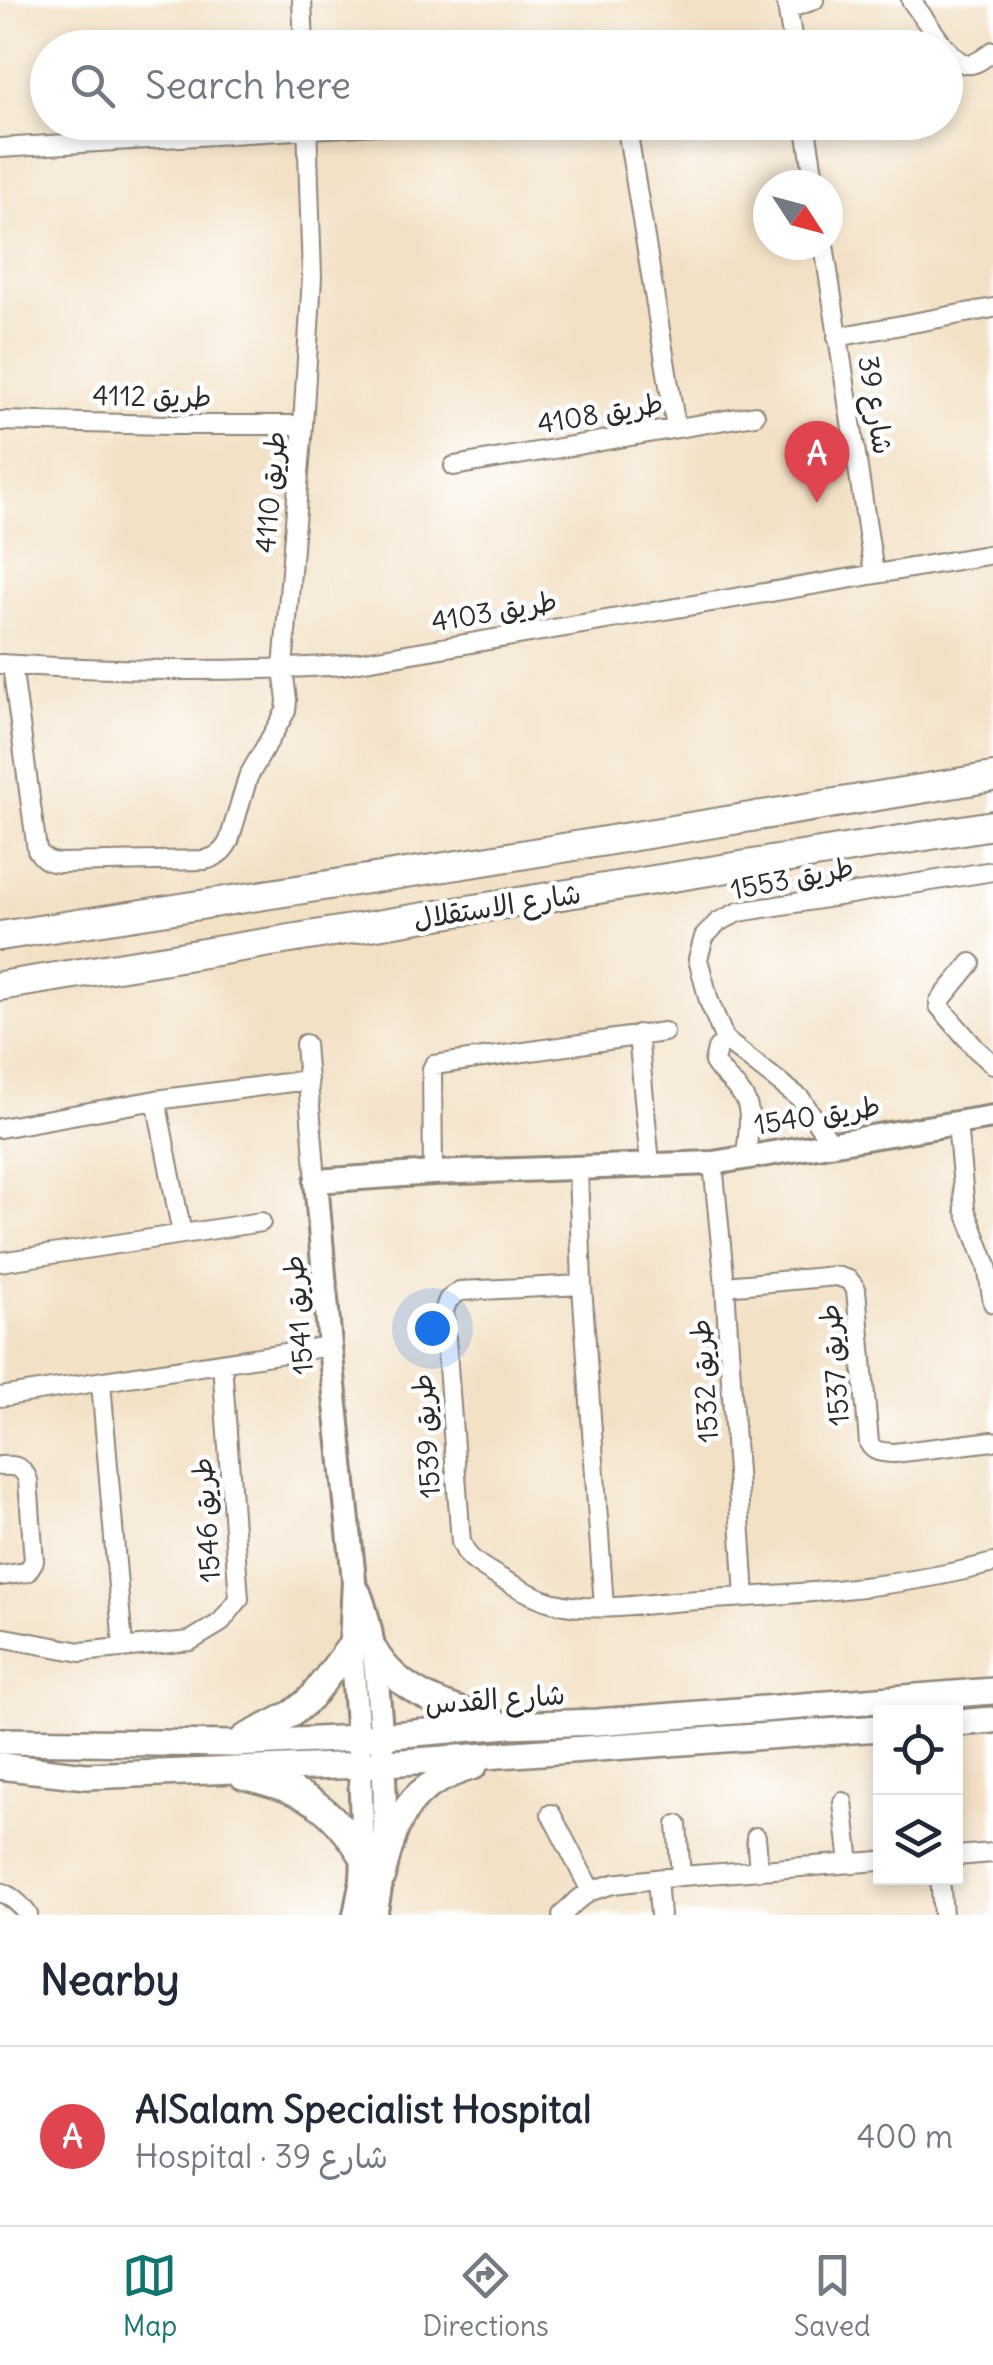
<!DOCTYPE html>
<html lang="en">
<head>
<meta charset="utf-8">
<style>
	:root { --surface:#fff; --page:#f2f2f3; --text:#1f2937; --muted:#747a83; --line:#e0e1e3; --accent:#0f766e }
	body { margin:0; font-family:Delius,"Playpen Sans Arabic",sans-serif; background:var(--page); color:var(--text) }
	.controls { position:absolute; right:30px; bottom:30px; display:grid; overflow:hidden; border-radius:0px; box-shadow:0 5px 15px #0003 }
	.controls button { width:90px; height:90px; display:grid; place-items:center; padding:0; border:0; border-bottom:2px solid var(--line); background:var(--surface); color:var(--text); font:50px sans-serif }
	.compass { position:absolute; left:753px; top:170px; width:90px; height:90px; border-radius:50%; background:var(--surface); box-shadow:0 5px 15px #0003; rotate:126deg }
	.you { position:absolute; left:432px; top:1328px; width:35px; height:35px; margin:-25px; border:8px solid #fff; border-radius:50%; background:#1a73e8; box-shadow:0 0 0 15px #1a73e833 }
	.badge { display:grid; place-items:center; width:65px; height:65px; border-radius:50%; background:var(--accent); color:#fff; font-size:32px; font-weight:700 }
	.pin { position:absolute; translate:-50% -82px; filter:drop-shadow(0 2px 5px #0008) }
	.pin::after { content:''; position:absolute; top:52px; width:35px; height:30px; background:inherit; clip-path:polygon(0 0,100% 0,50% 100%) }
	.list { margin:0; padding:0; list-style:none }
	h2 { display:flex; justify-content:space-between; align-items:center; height:130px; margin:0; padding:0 40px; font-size:42px }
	h2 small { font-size:32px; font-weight:400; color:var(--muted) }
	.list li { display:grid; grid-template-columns:65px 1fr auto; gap:30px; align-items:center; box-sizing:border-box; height:180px; padding:0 40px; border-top:2px solid var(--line) }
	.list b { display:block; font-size:38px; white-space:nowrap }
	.list p { margin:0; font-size:32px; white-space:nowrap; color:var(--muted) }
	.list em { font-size:32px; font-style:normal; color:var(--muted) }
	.icon { flex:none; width:55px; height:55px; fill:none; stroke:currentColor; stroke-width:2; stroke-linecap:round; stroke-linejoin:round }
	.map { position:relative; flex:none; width:993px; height:1915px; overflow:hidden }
	.search { position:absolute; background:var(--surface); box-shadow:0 5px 15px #0003; left:30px; right:30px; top:30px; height:110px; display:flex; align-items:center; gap:25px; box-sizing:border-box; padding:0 35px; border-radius:55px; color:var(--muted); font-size:38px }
	.sheet { height:310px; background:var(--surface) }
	nav { display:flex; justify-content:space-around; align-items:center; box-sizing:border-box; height:140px; border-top:2px solid var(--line); background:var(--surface); font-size:28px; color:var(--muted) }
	nav a { display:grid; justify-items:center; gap:5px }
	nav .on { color:var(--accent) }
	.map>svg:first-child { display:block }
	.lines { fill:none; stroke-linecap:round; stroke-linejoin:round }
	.minor-casing { stroke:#8f8678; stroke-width:22 }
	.tertiary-casing { stroke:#8f8678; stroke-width:28 }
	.secondary-casing { stroke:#8f8678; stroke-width:30 }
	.primary-casing { stroke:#8f8678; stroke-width:32 }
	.minor { stroke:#fff; stroke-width:18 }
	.tertiary { stroke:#fff; stroke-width:22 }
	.secondary { stroke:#fff; stroke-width:25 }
	.primary { stroke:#fff; stroke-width:28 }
	.labels { text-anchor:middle; stroke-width:9; stroke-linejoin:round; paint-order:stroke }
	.street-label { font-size:28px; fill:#2b2b2b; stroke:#fff }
</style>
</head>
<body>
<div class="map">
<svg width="993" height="1915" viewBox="0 0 993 1915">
	<rect width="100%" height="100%" fill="#fff"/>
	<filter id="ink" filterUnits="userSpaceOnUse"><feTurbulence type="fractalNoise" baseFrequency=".01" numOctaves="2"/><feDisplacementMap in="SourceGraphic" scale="20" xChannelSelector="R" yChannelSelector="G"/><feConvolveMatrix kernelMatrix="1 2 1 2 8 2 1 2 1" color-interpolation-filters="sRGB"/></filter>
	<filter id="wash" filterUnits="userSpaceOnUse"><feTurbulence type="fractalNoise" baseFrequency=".0048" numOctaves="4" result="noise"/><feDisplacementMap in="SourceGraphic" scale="40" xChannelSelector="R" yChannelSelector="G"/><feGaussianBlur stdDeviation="2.25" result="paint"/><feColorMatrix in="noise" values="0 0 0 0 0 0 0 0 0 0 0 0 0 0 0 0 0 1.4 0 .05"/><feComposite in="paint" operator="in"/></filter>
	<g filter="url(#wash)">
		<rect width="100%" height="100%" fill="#f3e1c6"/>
	</g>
	<g filter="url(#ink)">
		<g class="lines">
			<g class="minor-casing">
				<path id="minor" d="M302 0 304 48
					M786 0 794 48
					M911 0 945 48
					M788 9 814 0
					M946 48C964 70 972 68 993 51
					M626 122 676 428
					M805 122 815 185
					M0 148 427 122
					M824 245 874 573
					M837 337 993 308
					M0 421 168 425H303
					M454 466 755 415
					M0 664C114 671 229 673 342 665L993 554
					M12 665 37 850C43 859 48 862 59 863L205 860C217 857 223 852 229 841L248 777 286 711 287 700 283 669 303 425 312 277 307 122
					M971 963 939 1002V1006L976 1049 993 1064
					M638 1034 650 1164
					M725 1040 717 1049 714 1062C723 1077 745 1091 748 1108 751 1122 747 1142 746 1157
					M305 1044 316 1181
					M156 1100 182 1234
					M957 1123 965 1209 987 1266 993 1303
					M0 1128 156 1100 307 1080
					M831 1143 801 1099 725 1040 709 1001 698 959 704 937 718 922 739 912 993 871
					M713 1163 725 1286 745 1597
					M578 1169 582 1285 604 1607
					M433 1173 432 1069 434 1065 664 1032
					M0 1262 261 1222
					M582 1285 460 1291 448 1300 444 1311 461 1542C464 1547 465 1552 469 1556 479 1568 538 1600 555 1603 595 1613 642 1604 684 1601 787 1594 893 1590 993 1563
					M725 1286 836 1276 849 1280 856 1289 869 1443C874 1453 883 1452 894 1453L993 1441
					M101 1382 123 1647
					M0 1397 330 1346
					M0 1466C14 1465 23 1466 28 1480L34 1561 27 1572 0 1576
					M0 1637 81 1652 190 1641 220 1623 239 1599 222 1363
					M843 1802 850 1863
					M551 1814 591 1891
					M677 1825 681 1876
					M756 1837 759 1870
					M956 1856 993 1853
					M940 1878 943 1915
					M657 1879 660 1915
					M0 1892C12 1896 21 1905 28 1915
					M562 1915 576 1901 591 1891 613 1884 681 1876 880 1861"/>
			</g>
			<g class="tertiary-casing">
				<path id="tertiary" d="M359 1592C373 1628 376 1667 379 1706 385 1775 390 1847 375 1915
					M355 1915 362 1880 363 1857 360 1765 351 1645 354 1580 330 1346 316 1181 433 1173 713 1163 993 1117"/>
			</g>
			<g class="secondary-casing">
				<path id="secondary" d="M374 1650C399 1694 448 1707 494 1721
					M956 1723 993 1720
					M244 1738 293 1713 311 1698 351 1645
					M0 1741 234 1744 357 1738 508 1725 597 1722 993 1691
					M0 1766 86 1776 360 1765 880 1728
					M243 1776C303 1791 330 1803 363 1857
					M382 1876C397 1813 409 1786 474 1766"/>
			</g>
			<g class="primary-casing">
				<path id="primary" d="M0 936 490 860 993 777
					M0 986 993 825"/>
			</g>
			<use href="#minor" class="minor"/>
			<use href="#tertiary" class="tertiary"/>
			<use href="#secondary" class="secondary"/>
			<use href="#primary" class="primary"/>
		</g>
	</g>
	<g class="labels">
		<g class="street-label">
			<text transform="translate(152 396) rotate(1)" y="10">طريق 4112</text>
			<text transform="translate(876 405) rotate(81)" y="10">شارع 39</text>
			<text transform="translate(600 413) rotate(-10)" y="10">طريق 4108</text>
			<text transform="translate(270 492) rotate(-85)" y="10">طريق 4110</text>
			<text transform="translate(494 611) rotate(-10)" y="10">طريق 4103</text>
			<text transform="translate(792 878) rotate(-11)" y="10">طريق 1553</text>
			<text transform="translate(497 906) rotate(-9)" y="10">شارع الاستقلال</text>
			<text transform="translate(817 1115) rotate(-9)" y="10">طريق 1540</text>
			<text transform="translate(298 1315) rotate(-95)" y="10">طريق 1541</text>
			<text transform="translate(834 1365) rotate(-95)" y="10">طريق 1537</text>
			<text transform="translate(704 1381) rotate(-94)" y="10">طريق 1532</text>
			<text transform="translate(426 1436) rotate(-94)" y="10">طريق 1539</text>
			<text transform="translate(206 1520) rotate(-94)" y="10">طريق 1546</text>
			<text transform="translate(495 1699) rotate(-4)" y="10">شارع القدس</text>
		</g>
	</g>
</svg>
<div class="controls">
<button><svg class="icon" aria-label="locate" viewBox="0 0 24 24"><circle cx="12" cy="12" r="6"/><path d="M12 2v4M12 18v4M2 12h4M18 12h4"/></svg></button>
<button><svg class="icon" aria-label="layers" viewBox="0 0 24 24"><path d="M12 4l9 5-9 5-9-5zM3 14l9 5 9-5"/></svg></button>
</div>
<svg class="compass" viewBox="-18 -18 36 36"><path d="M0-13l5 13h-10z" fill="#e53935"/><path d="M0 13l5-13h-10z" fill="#747a83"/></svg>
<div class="you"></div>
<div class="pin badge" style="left:817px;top:503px;background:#e0444e">A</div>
<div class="search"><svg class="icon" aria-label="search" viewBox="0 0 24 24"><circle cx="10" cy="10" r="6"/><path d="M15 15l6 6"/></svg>Search here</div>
</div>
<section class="sheet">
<h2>Nearby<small></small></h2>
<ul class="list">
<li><span class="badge" style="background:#e0444e">A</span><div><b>AlSalam Specialist Hospital</b><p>Hospital · شارع 39</p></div><em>400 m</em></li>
</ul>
</section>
<nav>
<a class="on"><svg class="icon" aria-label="map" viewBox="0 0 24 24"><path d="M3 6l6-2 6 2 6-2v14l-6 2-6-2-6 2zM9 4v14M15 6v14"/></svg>Map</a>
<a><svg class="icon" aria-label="directions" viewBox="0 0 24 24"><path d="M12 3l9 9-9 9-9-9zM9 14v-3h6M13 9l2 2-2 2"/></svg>Directions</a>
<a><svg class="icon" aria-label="saved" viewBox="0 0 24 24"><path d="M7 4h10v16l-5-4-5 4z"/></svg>Saved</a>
</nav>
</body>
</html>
